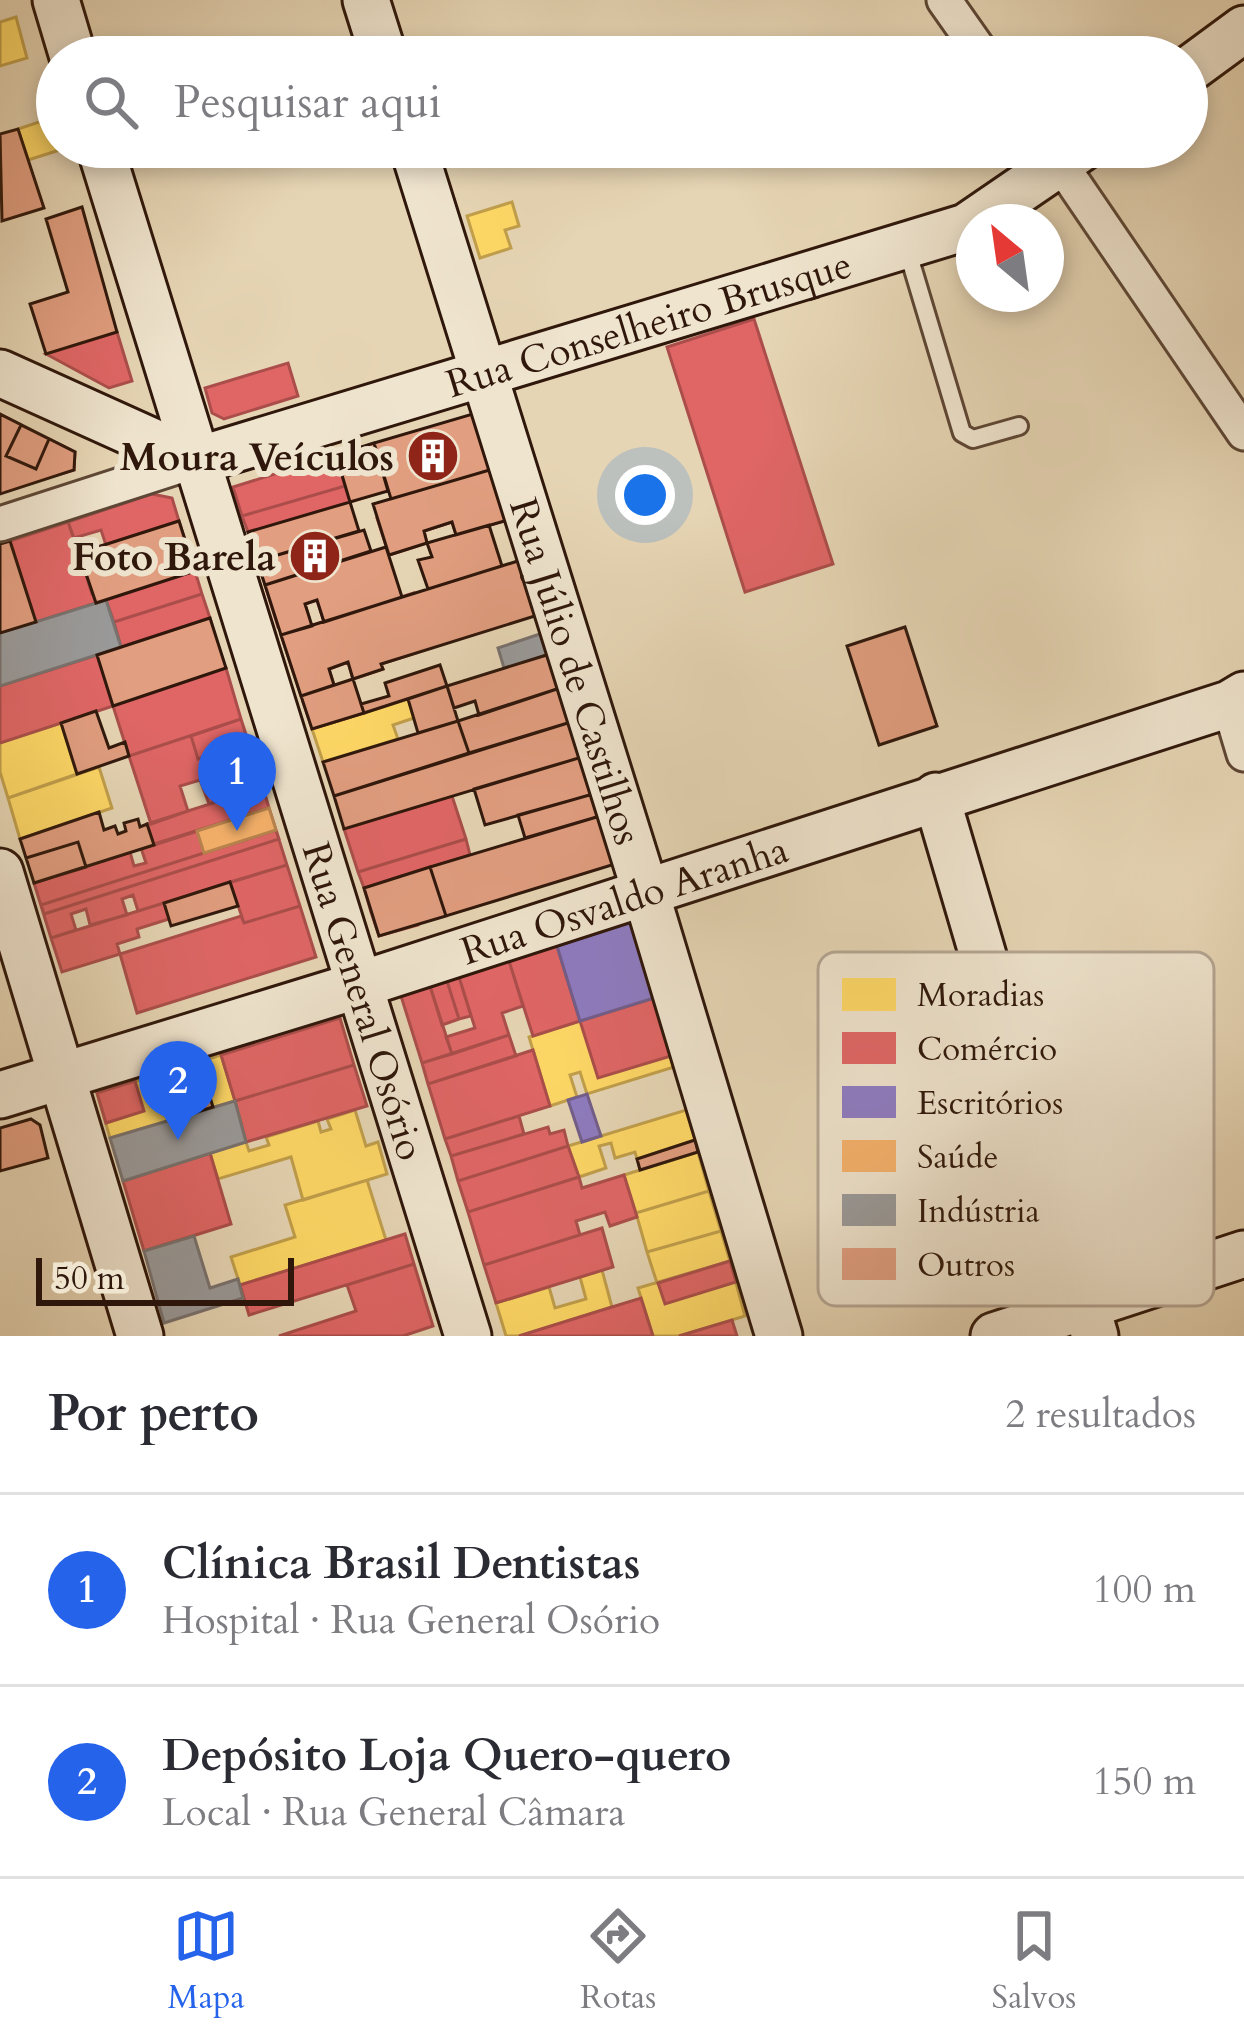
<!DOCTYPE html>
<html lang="pt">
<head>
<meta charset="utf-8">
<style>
	:root { --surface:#fff; --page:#f2f2f3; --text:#2b2b33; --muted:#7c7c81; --line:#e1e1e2; --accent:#2563eb }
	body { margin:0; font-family:Cardo,serif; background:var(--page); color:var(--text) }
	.compass { position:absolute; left:956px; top:204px; width:108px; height:108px; border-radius:50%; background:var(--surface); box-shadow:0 6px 18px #0003; rotate:331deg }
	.scale { position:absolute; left:36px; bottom:30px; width:258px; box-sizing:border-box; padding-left:12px; border:6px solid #2f170b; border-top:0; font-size:33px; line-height:42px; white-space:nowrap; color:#2f170b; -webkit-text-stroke:9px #efe4ce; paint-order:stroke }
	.you { position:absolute; left:645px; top:495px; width:42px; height:42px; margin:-30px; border:9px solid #fff; border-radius:50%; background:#1a73e8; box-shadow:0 0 0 18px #1a73e833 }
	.badge { display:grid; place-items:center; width:78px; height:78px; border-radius:50%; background:var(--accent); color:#fff; font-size:39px; font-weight:700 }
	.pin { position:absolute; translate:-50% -99px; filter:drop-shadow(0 3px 6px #0008) }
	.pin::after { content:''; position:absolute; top:63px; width:42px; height:36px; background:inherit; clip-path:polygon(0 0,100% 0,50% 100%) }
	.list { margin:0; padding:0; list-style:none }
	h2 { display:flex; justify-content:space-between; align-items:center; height:156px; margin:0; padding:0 48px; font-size:51px }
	h2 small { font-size:39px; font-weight:400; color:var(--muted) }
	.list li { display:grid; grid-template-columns:78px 1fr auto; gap:36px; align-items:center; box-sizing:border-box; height:192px; padding:0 48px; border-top:3px solid var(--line) }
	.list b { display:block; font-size:45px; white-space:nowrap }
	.list p { margin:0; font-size:39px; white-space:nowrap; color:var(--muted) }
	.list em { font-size:39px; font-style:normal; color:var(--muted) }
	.icon { flex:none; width:66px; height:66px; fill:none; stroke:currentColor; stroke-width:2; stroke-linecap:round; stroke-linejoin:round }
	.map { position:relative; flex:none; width:1244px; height:1336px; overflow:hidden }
	.search { position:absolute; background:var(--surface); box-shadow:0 6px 18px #0003; left:36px; right:36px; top:36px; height:132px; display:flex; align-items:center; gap:30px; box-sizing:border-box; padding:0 42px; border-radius:66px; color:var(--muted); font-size:45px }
	.sheet { height:540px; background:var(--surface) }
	nav { display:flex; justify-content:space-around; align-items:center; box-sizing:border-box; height:168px; border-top:3px solid var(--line); background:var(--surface); font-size:33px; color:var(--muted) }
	nav a { display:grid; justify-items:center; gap:6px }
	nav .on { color:var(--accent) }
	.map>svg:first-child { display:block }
	.homes { fill:#ffd966; stroke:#c19f4b; stroke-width:3 }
	.shops { fill:#e06666; stroke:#ab4e4b; stroke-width:3 }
	.offices { fill:#8e7cc3; stroke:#725e8c; stroke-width:3 }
	.health { fill:#f6b26b; stroke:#ba844e; stroke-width:3 }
	.industry { fill:#999; stroke:#79726e; stroke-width:3 }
	.building { fill:#e19e80; stroke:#2f170b; stroke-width:3 }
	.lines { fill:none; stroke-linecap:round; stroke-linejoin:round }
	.lane-casing { stroke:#5d4635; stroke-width:22 }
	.street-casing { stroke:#5d4635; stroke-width:39 }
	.secondary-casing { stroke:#2f170b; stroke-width:51 }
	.lane { stroke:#efe4ce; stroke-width:16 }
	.street { stroke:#efe4ce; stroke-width:33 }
	.secondary { stroke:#efe4ce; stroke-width:45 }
	.labels { text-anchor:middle; stroke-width:12; stroke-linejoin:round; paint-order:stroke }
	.street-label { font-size:39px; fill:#2f170b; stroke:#efe4ce }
	.poi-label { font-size:39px; font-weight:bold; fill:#2f170b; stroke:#efe4ce; text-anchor:end }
	.key { fill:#efe4ce; stroke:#b5a694; stroke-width:3 }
	.key-label { font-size:33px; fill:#2f170b }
</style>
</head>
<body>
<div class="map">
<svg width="1244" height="1336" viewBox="0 0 1244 1336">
	<rect width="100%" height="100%" fill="#e6d5b4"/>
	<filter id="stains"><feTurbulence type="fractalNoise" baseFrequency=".00167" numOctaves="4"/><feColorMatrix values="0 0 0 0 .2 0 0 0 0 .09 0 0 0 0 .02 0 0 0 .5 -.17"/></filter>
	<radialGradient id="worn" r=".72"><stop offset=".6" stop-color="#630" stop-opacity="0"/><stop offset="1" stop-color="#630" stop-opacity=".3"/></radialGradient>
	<path class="homes" d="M16 17 27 58 0 66V22Z
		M57 116V147L66 148 28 160 18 129Z
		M512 202 519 226 505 230 511 248 480 258 467 216Z
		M408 699 414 718 393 725 398 739 323 762 312 729Z
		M61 723 77 774 8 798 0 772V743Z
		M99 767 112 808 20 839 8 798Z
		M654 998 674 1067 587 1094 580 1072 570 1075 577 1097 550 1106 529 1037Z
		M221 1055 235 1101 110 1138 97 1093Z
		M355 1110 366 1146 378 1142 387 1174 303 1200 291 1157 218 1179 210 1153 246 1142 249 1151 269 1145 266 1137 318 1121 321 1132 331 1129 327 1119Z
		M686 1110 695 1140 637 1159 635 1152 615 1158 611 1143 599 1146 606 1168 579 1177 568 1146Z
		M698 1152 709 1191 636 1213 624 1175Z
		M367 1180 386 1240 240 1285 231 1257 295 1237 285 1205Z
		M709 1191 721 1231 647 1252 636 1213Z
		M721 1231 730 1261 657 1283 647 1252Z
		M730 1261 745 1316 679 1336H653L638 1288Z
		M602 1270 612 1307 519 1336H506L496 1303 549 1287 555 1308 586 1299 580 1277Z"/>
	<path class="shops" d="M754 319 833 564 745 592 667 347Z
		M117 332 132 381 109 388 46 354Z
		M288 363 298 396 224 419 212 413 205 388Z
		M0 414 21 425 6 456 0 454Z
		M49 439 75 452 74 470 43 479Z
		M358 448 372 495 350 502 336 455Z
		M336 455 345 486 242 516 233 487Z
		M497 482 508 520 456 535 452 522 424 531 427 543 389 555 377 518Z
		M345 486 350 502 248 532 242 516Z
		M152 494 172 498 179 521 106 545 101 530 74 538 68 522Z
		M179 521 192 562 92 594 79 553Z
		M68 522 96 603 36 622 10 541Z
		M10 541 26 591 0 599V544Z
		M337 562 354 612 324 622 317 600 305 604 309 617 278 627 265 585Z
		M195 571 202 594 114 622 106 600Z
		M414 593 431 648 381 664 383 669 353 679 348 662 329 669 334 685 301 696 281 635Z
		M202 594 210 618 121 647 114 622Z
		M210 618 217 642 135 667 128 645Z
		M217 642 223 660 166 678 160 659Z
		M97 655 113 706 0 743V686Z
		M226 668 241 719 129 756 113 706Z
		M354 685 364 713 312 729 303 702Z
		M241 719 263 787 209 804 200 780 180 786 188 811 151 824 129 756Z
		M241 719 248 742 198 759 191 736Z
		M571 722 582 757 504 780 493 746Z
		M263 787 269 808 154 845 147 824Z
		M452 796 466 839 358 872 344 829Z
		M269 808 287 865 138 911 133 895 122 899 127 915 90 925 86 909 71 914 76 930 51 938 34 883 130 852 134 866 146 863 141 848Z
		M276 830 279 839 44 914 41 905Z
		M466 839 470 855 364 888 358 872Z
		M287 865 300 906 244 923 230 882Z
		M401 876 410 900 371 912 364 888Z
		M410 900 418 925 379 936 371 912Z
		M164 903 169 919 137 929 139 937 117 944 120 954 62 972 51 938Z
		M300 906 316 957 137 1013 120 954 241 916 244 923Z
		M557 946 580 1021 533 1036 509 961Z
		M509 961 523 1006 502 1013 509 1035 452 1054 446 1037 475 1028 459 977Z
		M459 977 471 1016 459 1019 447 981Z
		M447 981 459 1019 442 1025 430 986Z
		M430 986 452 1054 422 1063 401 996Z
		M654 998 671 1056 598 1078 580 1021Z
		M340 1018 354 1065 235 1101 221 1055Z
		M509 1035 516 1056 428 1084 422 1063Z
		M533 1050 550 1106 445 1139 428 1084Z
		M354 1065 367 1106 246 1142 235 1101Z
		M135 1081 144 1111 106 1123 97 1093Z
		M519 1116 524 1134 451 1156 445 1139Z
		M548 1127 550 1134 564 1130 568 1146 458 1181 451 1156Z
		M568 1146 579 1177 468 1212 458 1181Z
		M210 1153 231 1224 144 1251 123 1181Z
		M624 1175 637 1217 610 1226 605 1212 576 1221 580 1235 484 1265 468 1212 579 1177 582 1188Z
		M602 1228 613 1267 496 1303 484 1265Z
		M405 1234 414 1264 249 1315 240 1285Z
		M730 1261 736 1282 665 1304 658 1283Z
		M414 1264 433 1326 403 1336H279L356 1311 347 1285Z
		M641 1298 653 1336H519L612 1307Z
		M732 1320 737 1336H679Z"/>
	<path class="offices" d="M582 757 587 773 534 788 529 773Z
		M632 922 654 998 580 1021 557 946Z
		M587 1094 601 1136 582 1142 568 1100Z"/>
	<path class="health" d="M269 808 276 830 204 853 197 831Z"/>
	<path class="industry" d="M106 600 121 647 0 686V633Z
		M543 633 550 654 504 668 498 648Z
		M235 1101 246 1142 123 1181 110 1138Z
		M194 1236 210 1288 238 1279 243 1298 164 1323 144 1251Z"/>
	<path class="building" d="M18 129 44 208 2 221 0 134Z
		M82 207 117 332 46 354 30 304 68 292 46 219Z
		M476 413 493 469 391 499 374 443Z
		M0 414 75 452 74 470 0 494Z
		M21 425 49 439 36 469 6 456Z
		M374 443 388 491 350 502 336 455Z
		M493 469 508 520 456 535 452 522 424 531 427 543 389 555 373 504Z
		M350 502 359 531 257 561 248 532Z
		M179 521 195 571 96 603 79 553Z
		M489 525 502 566 428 589 418 560 432 557 427 543Z
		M364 530 371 551 265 585 257 561Z
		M10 541 36 622 0 633V544Z
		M386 547 402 597 324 622 317 600 305 604 312 626 281 635 265 585Z
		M521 560 538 615 381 664 383 669 353 679 348 662 329 669 334 685 301 696 281 635Z
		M210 618 226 668 113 706 97 655Z
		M905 627 937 726 879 745 847 646Z
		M550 654 560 688 479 715 475 701 454 708 447 686Z
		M440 665 447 686 364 713 361 704 389 696 385 683Z
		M353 679 364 713 312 729 301 696Z
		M447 686 458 721 418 733 408 699Z
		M560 688 571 722 469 753 458 721Z
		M96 711 109 748 125 742 129 756 77 774 61 723Z
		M458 721 469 753 334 796 323 762Z
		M571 722 582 757 344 829 334 796Z
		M582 757 593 794 485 825 474 789Z
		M593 794 600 816 525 838 518 815Z
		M99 812 104 830 115 826 118 834 126 831 124 823 138 819 140 827 147 824 154 845 34 883 20 839Z
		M600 816 615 864 446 916 430 867Z
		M78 842 86 867 34 883 26 858Z
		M430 867 446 916 379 936 364 888Z
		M230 882 238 906 171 926 164 903Z
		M199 1061 213 1107 178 1118 164 1072Z
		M31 1119 40 1125 48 1158 0 1171V1128Z
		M695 1140 698 1152 640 1170 637 1159Z"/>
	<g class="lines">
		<g class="lane-casing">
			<path id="lane" d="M906 246 962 433 973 439 1019 426"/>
		</g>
		<g class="street-casing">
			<path id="street" d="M944 0 984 57
				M1049 147 1244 433
				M0 524 195 461
				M1229 704 1244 754"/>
		</g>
		<g class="secondary-casing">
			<g id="secondary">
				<path d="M56 0 73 57"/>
				<path d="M366 0 384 57"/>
				<path d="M1187 71 1244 29"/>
				<path id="s1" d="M100 147 468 1336"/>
				<path id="s2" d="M413 147 645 890 779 1336"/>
				<path d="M0 373 195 461"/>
				<path id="s3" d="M195 461 966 227 1083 147"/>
				<path d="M936 796 1095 1336"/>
				<path d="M0 872 140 1336"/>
				<path id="s4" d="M0 1095 359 985 1229 704 1244 695"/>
				<path d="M994 1336 1244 1254"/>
			</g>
		</g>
		<use href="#lane" class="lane"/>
		<use href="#street" class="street"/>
		<use href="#secondary" class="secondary"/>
	</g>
	<defs>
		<g id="building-disc" transform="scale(2.7)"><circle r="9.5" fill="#8f2418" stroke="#efe4ce"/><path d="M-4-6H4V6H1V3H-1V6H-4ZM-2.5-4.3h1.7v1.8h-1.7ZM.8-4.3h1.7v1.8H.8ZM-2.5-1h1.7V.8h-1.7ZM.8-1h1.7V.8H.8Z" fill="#fff"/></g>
	</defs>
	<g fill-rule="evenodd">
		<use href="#building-disc" x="433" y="456"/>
		<use href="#building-disc" x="315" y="556"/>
	</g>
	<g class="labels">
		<g class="street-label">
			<text dy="14" stroke="none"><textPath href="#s3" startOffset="474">Rua Conselheiro Brusque</textPath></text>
			<text dy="14" stroke="none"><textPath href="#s2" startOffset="549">Rua Júlio de Castilhos</textPath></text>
			<text dy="14" stroke="none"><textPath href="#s4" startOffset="654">Rua Osvaldo Aranha</textPath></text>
			<text dy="14" stroke="none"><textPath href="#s1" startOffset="894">Rua General Osório</textPath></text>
		</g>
		<g class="poi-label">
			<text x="394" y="470">Moura Veículos</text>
			<text x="276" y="570">Foto Barela</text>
		</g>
	</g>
	<rect x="818" y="952" width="396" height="354" rx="18" class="key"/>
	<rect x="842" y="978" width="54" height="33" fill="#ffd966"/>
	<rect x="842" y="1032" width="54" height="32" fill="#e06666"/>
	<rect x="842" y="1086" width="54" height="32" fill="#8e7cc3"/>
	<rect x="842" y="1140" width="54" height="32" fill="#f6b26b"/>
	<rect x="842" y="1194" width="54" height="32" fill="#999"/>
	<rect x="842" y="1248" width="54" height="32" fill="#e19e80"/>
	<g class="key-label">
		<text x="917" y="1006">Moradias</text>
		<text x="917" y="1060">Comércio</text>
		<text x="917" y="1114">Escritórios</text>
		<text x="917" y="1168">Saúde</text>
		<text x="917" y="1222">Indústria</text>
		<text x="917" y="1276">Outros</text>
	</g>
	<rect width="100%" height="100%" filter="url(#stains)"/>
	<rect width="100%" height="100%" fill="url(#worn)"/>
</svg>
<svg class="compass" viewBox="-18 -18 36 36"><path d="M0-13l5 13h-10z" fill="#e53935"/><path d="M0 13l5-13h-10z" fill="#7c7c81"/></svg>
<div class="scale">50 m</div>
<div class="you"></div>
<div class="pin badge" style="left:237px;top:831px">1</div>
<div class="pin badge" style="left:178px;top:1140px">2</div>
<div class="search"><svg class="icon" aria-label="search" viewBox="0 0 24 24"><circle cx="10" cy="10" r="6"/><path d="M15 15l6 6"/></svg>Pesquisar aqui</div>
</div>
<section class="sheet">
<h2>Por perto<small>2 resultados</small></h2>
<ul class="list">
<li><span class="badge">1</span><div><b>Clínica Brasil Dentistas</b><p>Hospital · Rua General Osório</p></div><em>100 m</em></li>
<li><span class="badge">2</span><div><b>Depósito Loja Quero-quero</b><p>Local · Rua General Câmara</p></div><em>150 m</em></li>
</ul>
</section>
<nav>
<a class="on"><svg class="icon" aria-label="map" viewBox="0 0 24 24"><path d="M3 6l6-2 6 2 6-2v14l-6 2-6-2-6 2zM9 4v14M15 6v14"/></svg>Mapa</a>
<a><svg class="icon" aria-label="directions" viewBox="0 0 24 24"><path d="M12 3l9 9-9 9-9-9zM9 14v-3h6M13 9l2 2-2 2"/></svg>Rotas</a>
<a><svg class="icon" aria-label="saved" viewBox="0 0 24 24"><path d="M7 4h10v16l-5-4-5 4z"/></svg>Salvos</a>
</nav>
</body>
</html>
